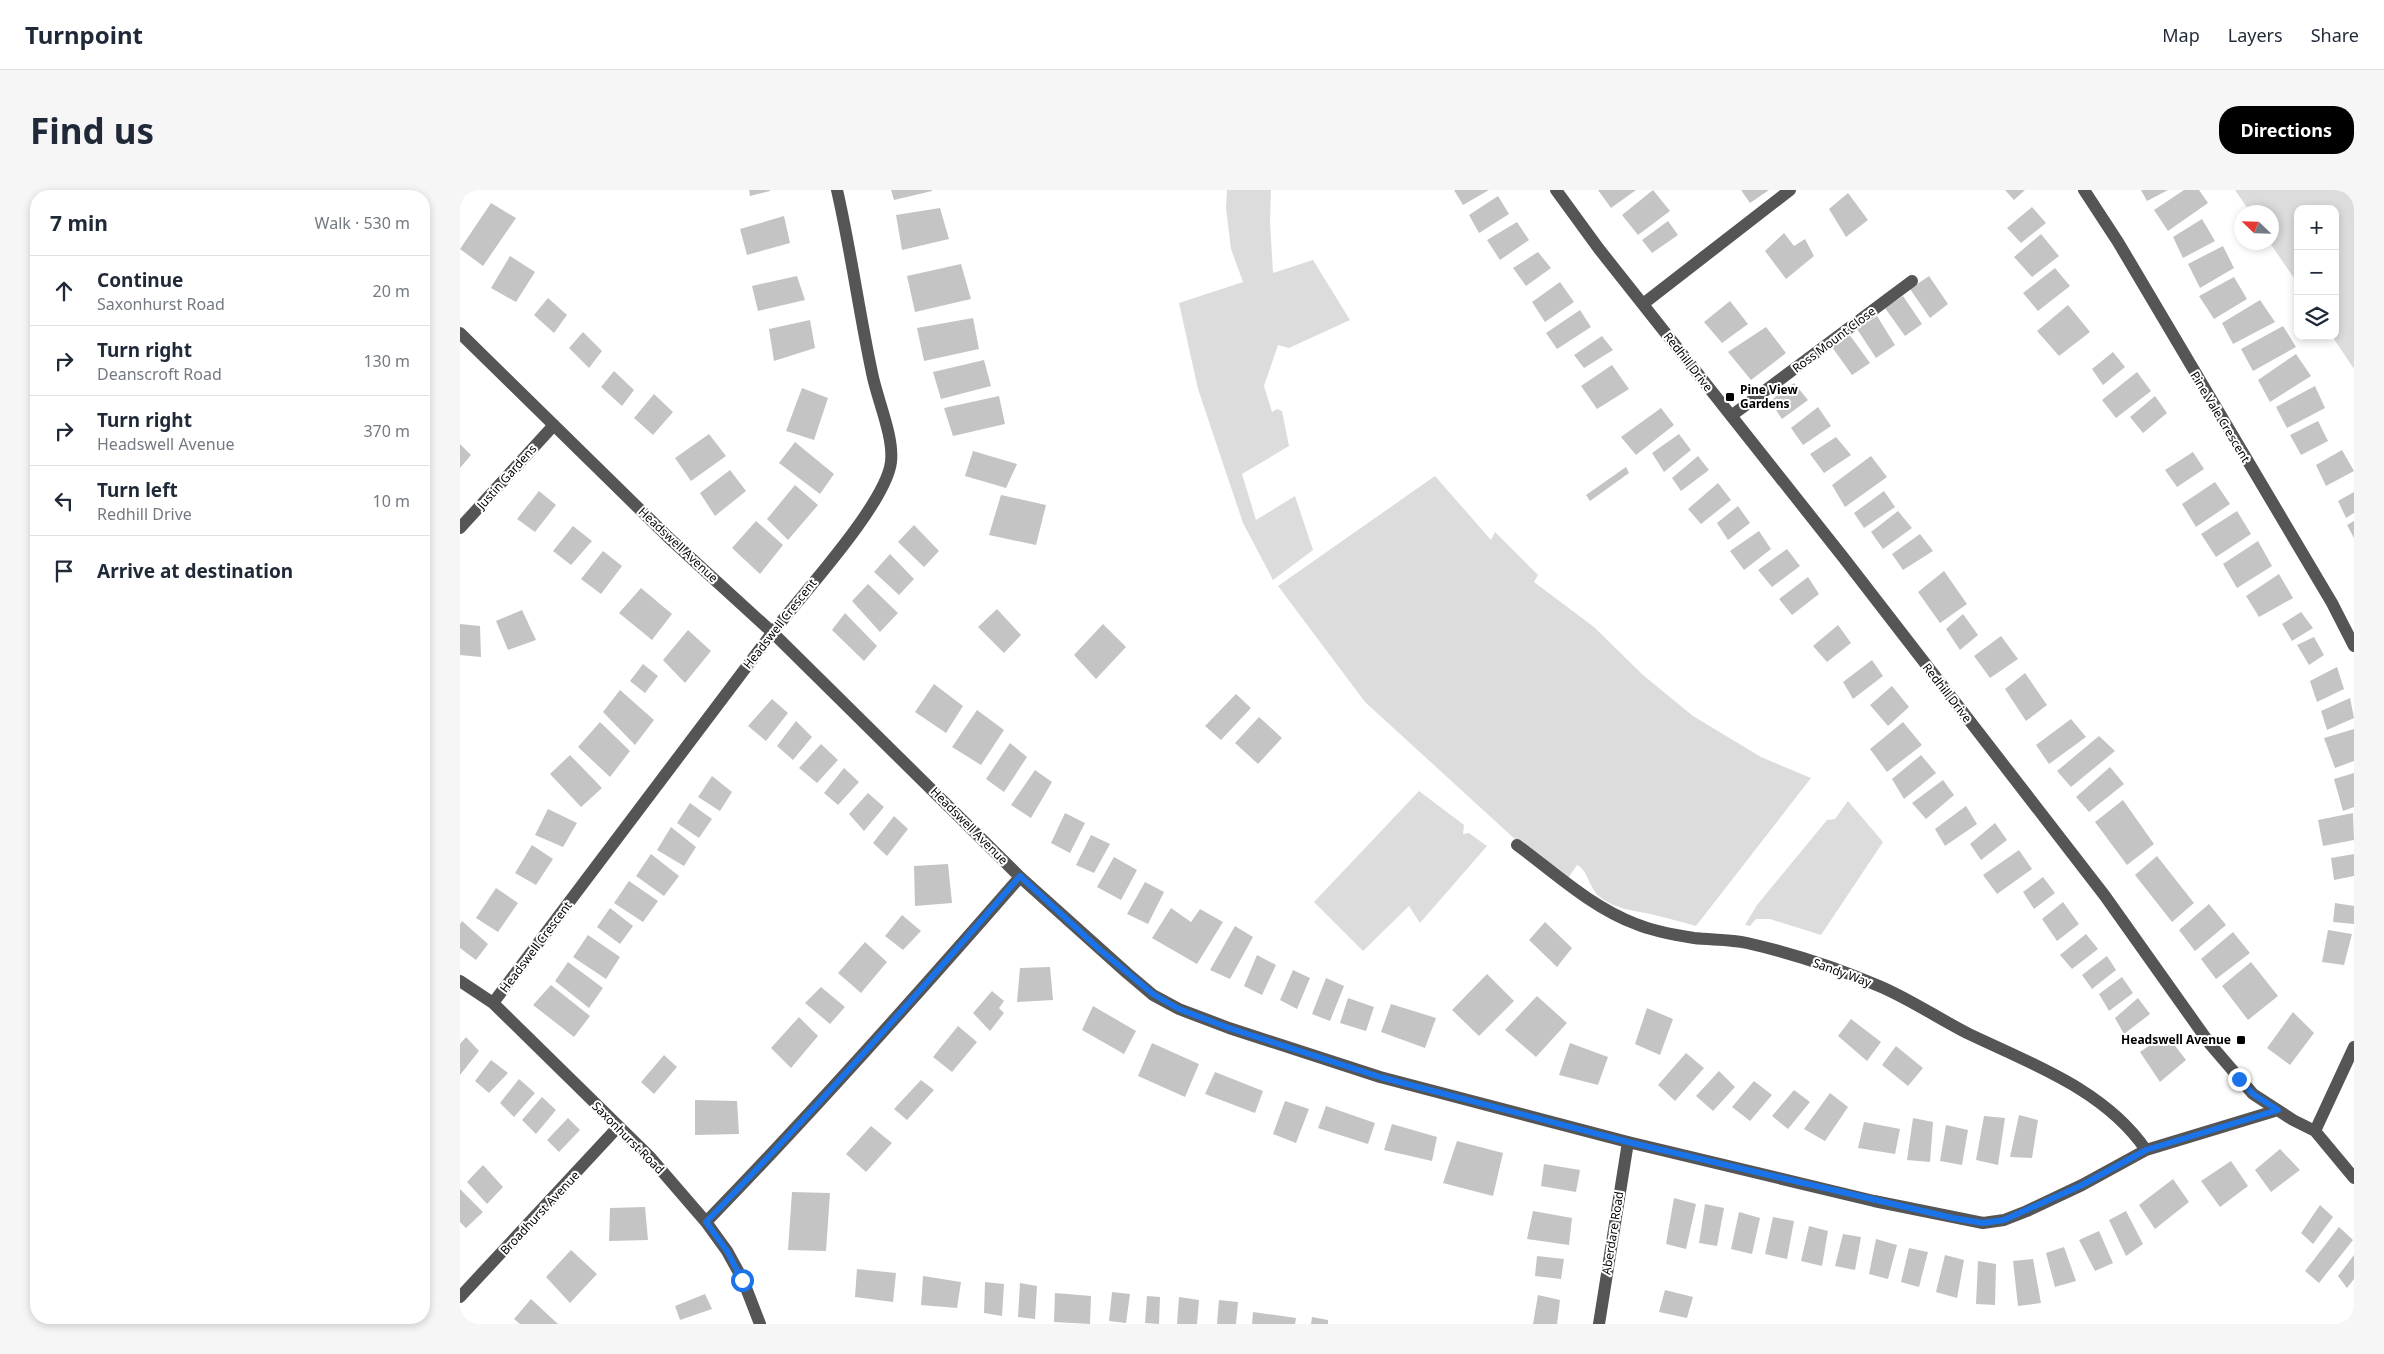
<!DOCTYPE html>
<html lang="en">
<head>
<meta charset="utf-8">
<style>
	:root { --surface:#fff; --page:#f6f6f7; --text:#1f2937; --muted:#747a83; --line:#e0e1e3; --accent:#000 }
	body { margin:0; font-family:"Noto Sans",sans-serif; background:var(--page); color:var(--text) }
	.controls { position:absolute; right:15px; top:15px; display:grid; overflow:hidden; border-radius:10px; box-shadow:0 2px 8px #0003 }
	.controls button { width:45px; height:45px; display:grid; place-items:center; padding:0; border:0; border-bottom:1px solid var(--line); background:var(--surface); color:var(--text); font:25px sans-serif }
	.compass { position:absolute; left:1774px; top:15px; width:45px; height:45px; border-radius:50%; background:var(--surface); box-shadow:0 2px 8px #0003; rotate:293deg }
	.stop { position:absolute; width:15px; height:15px; margin:-11px; border:4px solid #1a73e8; border-radius:50%; background:#fff }
	.stop.end { background:#1a73e8; border-color:#fff; box-shadow:0 1px 5px #0008 }
	.list { margin:0; padding:0; list-style:none }
	h2 { display:flex; justify-content:space-between; align-items:center; height:65px; margin:0; padding:0 20px; font-size:21px }
	h2 small { font-size:16px; font-weight:400; color:var(--muted) }
	.list li { display:grid; grid-template-columns:32px 1fr auto; gap:15px; align-items:center; box-sizing:border-box; height:70px; padding:0 20px; border-top:1px solid var(--line) }
	.list b { display:block; font-size:19px; white-space:nowrap }
	.list p { margin:0; font-size:16px; white-space:nowrap; color:var(--muted) }
	.list em { font-size:16px; font-style:normal; color:var(--muted) }
	.icon { flex:none; width:28px; height:28px; fill:none; stroke:currentColor; stroke-width:2; stroke-linecap:round; stroke-linejoin:round }
	.map { position:relative; flex:none; width:1894px; height:1134px; overflow:hidden; border-radius:20px }
	header { display:flex; align-items:center; gap:30px; box-sizing:border-box; height:70px; padding:0 25px; background:var(--surface); border-bottom:1px solid var(--line) }
	header strong { font-size:24px }
	nav { display:flex; gap:28px; margin-inline-start:auto; font-size:18px }
	.intro { display:flex; align-items:center; justify-content:space-between; box-sizing:border-box; height:120px; padding:0 30px }
	h1 { margin:0; font-size:35px }
	.button { padding:12px 22px; border-radius:20px; background:var(--accent); color:#fff; font-size:18px; font-weight:700 }
	main { display:flex; gap:30px; padding:0 30px }
	aside { flex:1; background:var(--surface); border-radius:20px; box-shadow:0 2px 8px #0003 }
	.map>svg:first-child { display:block }
	.green { fill:#dcdcdc }
	.building { fill:#c4c4c4 }
	.lines { fill:none; stroke-linecap:round; stroke-linejoin:round }
	.minor { stroke:#555; stroke-width:12 }
	.route { stroke:#1a73e8; stroke-width:6 }
	.poi-dot { fill:#000; stroke:#fff; stroke-width:2 }
	.labels { text-anchor:middle; stroke-width:4; stroke-linejoin:round; paint-order:stroke }
	.street-label { font-size:12px; fill:#000; stroke:#fff }
	.poi-label { font-size:12px; font-weight:bold; fill:#000; stroke:#fff; text-anchor:start }
</style>
</head>
<body>
<header>
<strong>Turnpoint</strong>
<nav><a>Map</a><a>Layers</a><a>Share</a></nav>
</header>
<div class="intro"><h1>Find us</h1><a class="button">Directions</a></div>
<main>
<aside>
<h2>7 min<small>Walk · 530 m</small></h2>
<ul class="list">
<li><svg class="icon" aria-label="ahead" viewBox="0 0 24 24"><path d="M12 20V5M6 11l6-6 6 6"/></svg><div><b>Continue</b><p>Saxonhurst Road</p></div><em>20 m</em></li>
<li><svg class="icon" aria-label="right" viewBox="0 0 24 24"><path d="M7 20v-9h11M14 6l5 5-5 5"/></svg><div><b>Turn right</b><p>Deanscroft Road</p></div><em>130 m</em></li>
<li><svg class="icon" aria-label="right" viewBox="0 0 24 24"><path d="M7 20v-9h11M14 6l5 5-5 5"/></svg><div><b>Turn right</b><p>Headswell Avenue</p></div><em>370 m</em></li>
<li><svg class="icon" aria-label="left" viewBox="0 0 24 24"><path d="M17 20v-9H6M10 6l-5 5 5 5"/></svg><div><b>Turn left</b><p>Redhill Drive</p></div><em>10 m</em></li>
<li><svg class="icon" aria-label="arrive" viewBox="0 0 24 24"><path d="M6 21V4h12l-3 4 3 4H6"/></svg><div><b>Arrive at destination</b></div></li>
</ul>
</aside>
<div class="map">
<svg width="1894" height="1134" viewBox="0 0 1894 1134">
	<rect width="100%" height="100%" fill="#fff"/>
	<path class="green" d="M767 0H811L810 32 813 83 853 70 890 130 829 158 818 155 804 196 812 222 817 219 822 221 829 256 782 284 796 330 835 306 853 360 813 390 783 333 738 199 719 113 783 92 771 59 766 18Z
		M1775 0H1894V179L1872 146H1875V19H1838V94L1810 53 1812 22H1790Z
		M975 286 1031 350 1035 342 1078 385 1074 392 1134 437 1183 485 1233 526 1301 567 1351 588 1236 736C1222 732 1208 728 1194 725 1175 720 1155 720 1139 706 1129 698 1128 680 1117 675L1104 694 905 512 818 396Z
		M959 601 1004 635 1003 644 1009 643 1027 656 960 733 949 716 903 761 854 712Z
		M1388 611 1423 652 1361 745 1310 729H1296L1290 736 1285 735 1297 715 1367 630 1375 629Z"/>
	<path class="building" d="M289 0H310V1L290 6Z
		M431 0H472V1L434 10Z
		M994 0H1029L1003 15Z
		M1138 0H1176L1151 18Z
		M1193 0 1210 21 1178 45 1162 25Z
		M1281 0H1309L1290 13Z
		M1545 0H1565L1554 10Z
		M1681 0H1708L1687 11Z
		M1724 0H1739L1748 13 1708 41 1694 20Z
		M1388 3 1408 30 1386 47 1369 19Z
		M1038 6 1049 24 1019 43 1009 25Z
		M31 13 56 28 23 76 0 59Z
		M1572 17 1586 33 1561 53 1547 38Z
		M480 18 489 49 442 60 436 25Z
		M324 26 330 53 287 65 280 39Z
		M1742 29 1755 51 1723 68 1713 47Z
		M1208 31 1218 45 1192 63 1182 50Z
		M1057 32 1069 50 1040 70 1027 50Z
		M1324 43 1334 56 1345 49 1354 66 1326 89 1305 61Z
		M1581 44 1599 66 1572 87 1554 67Z
		M1763 56 1774 78 1740 98 1728 74Z
		M1078 62 1091 78 1066 96 1053 78Z
		M50 66 75 82 56 112 31 98Z
		M501 74 511 109 455 122 447 86Z
		M1595 78 1610 96 1578 121 1563 103Z
		M337 86 345 110 298 121 292 96Z
		M1469 86 1488 114 1470 128 1450 99Z
		M1774 87 1787 109 1754 129 1739 106Z
		M1100 92 1114 112 1085 132 1072 112Z
		M1443 106 1462 134 1445 146 1425 118Z
		M88 108 107 125 94 143 74 125Z
		M1800 110 1815 132 1773 154 1762 133Z
		M1270 111 1288 134 1262 153 1244 132Z
		M1608 115 1630 142 1599 166 1577 141Z
		M1120 120 1131 137 1097 159 1086 143Z
		M1417 126 1435 155 1416 168 1397 139Z
		M513 128 519 159 464 171 457 138Z
		M350 130 355 158 314 171 309 139Z
		M1823 136 1836 157 1793 181 1781 159Z
		M1306 137 1326 163 1291 190 1268 162Z
		M123 142 142 161 129 178 109 158Z
		M1389 144 1410 173 1392 185 1372 157Z
		M1142 146 1153 160 1124 178 1114 165Z
		M1653 162 1665 177 1643 195 1632 179Z
		M1836 164 1851 186 1810 212 1798 190Z
		M524 170 531 196 481 209 473 182Z
		M1152 175 1169 199 1137 219 1121 196Z
		M154 181 174 200 162 216 141 197Z
		M1677 182 1691 201 1656 228 1642 210Z
		M1334 193 1348 210 1322 229 1310 211Z
		M1855 196 1865 218 1827 238 1816 217Z
		M342 198 368 208 354 250 326 241Z
		M194 204 213 222 193 245 174 228Z
		M539 206 545 234 493 246 484 218Z
		M1695 206 1707 223 1683 243 1670 227Z
		M1358 217 1371 236 1343 255 1331 238Z
		M1201 218 1214 235 1176 265 1161 247Z
		M1858 231 1868 251 1841 265 1830 245Z
		M249 244 266 266 231 291 215 268Z
		M1219 244 1231 260 1204 282 1192 263Z
		M1376 247 1391 265 1364 283 1350 264Z
		M335 252 374 284 360 304 319 273Z
		M0 254 11 265 0 278Z
		M1882 260 1894 281 1866 296 1856 275Z
		M513 261 557 274 546 298 505 286Z
		M1733 262 1744 279 1717 297 1705 280Z
		M1238 266 1249 280 1221 301 1212 288Z
		M1411 266 1427 287 1385 317 1372 295Z
		M1166 277 1169 283 1130 311 1126 305Z
		M270 280 286 301 255 326 240 303Z
		M1755 292 1770 314 1736 337 1722 314Z
		M1258 293 1271 310 1241 334 1228 319Z
		M335 295 358 315 328 350 307 329Z
		M79 301 96 315 75 342 57 329Z
		M1424 301 1435 317 1404 338 1394 323Z
		M1894 302V323L1886 328 1878 311Z
		M541 305 586 315 576 355 529 345Z
		M1278 316 1290 333 1268 350 1257 333Z
		M1438 321 1452 338 1423 359 1411 342Z
		M1777 321 1791 344 1756 367 1741 344Z
		M296 331 323 355 300 384 272 358Z
		M1894 331V348L1887 335Z
		M454 335 479 361 464 377 438 352Z
		M113 336 132 351 111 375 93 361Z
		M1299 341 1311 359 1284 380 1270 361Z
		M1460 344 1473 361 1443 380 1432 364Z
		M1798 351 1812 376 1777 398 1763 374Z
		M1327 359 1340 376 1312 397 1298 380Z
		M143 361 162 376 141 404 121 389Z
		M430 364 454 389 439 405 414 382Z
		M1484 381 1507 414 1480 433 1458 402Z
		M1819 384 1833 408 1799 427 1786 406Z
		M1348 387 1359 404 1332 425 1319 409Z
		M408 394 438 423 420 442 392 411Z
		M181 398 212 424 192 450 159 423Z
		M537 419 561 445 544 463 518 437Z
		M62 420 76 450 48 460 36 431Z
		M1841 422 1853 438 1832 451 1822 434Z
		M385 423 417 456 404 471 372 440Z
		M1503 424 1518 445 1500 460 1486 439Z
		M0 434 20 436 21 467 0 465Z
		M643 434 666 457 636 489 614 465Z
		M1378 435 1391 453 1367 472 1353 456Z
		M228 440 251 461 225 493 203 470Z
		M1541 446 1558 469 1530 488 1514 466Z
		M1854 447 1864 465 1849 475 1837 455Z
		M1412 470 1423 486 1393 509 1383 492Z
		M183 474 198 486 185 503 170 491Z
		M1877 477 1884 499 1857 512 1850 491Z
		M1565 483 1587 515 1566 531 1545 499Z
		M474 494 503 516 486 543 455 522Z
		M1432 496 1449 517 1428 536 1410 515Z
		M160 500 194 530 175 555 143 522Z
		M776 504 791 518 761 550 745 536Z
		M1890 508 1894 528 1867 540 1861 521Z
		M312 509 328 523 306 551 288 536Z
		M517 520 544 540 521 575 492 557Z
		M799 527 822 548 798 574 775 553Z
		M1611 529 1626 547 1589 574 1576 555Z
		M336 531 352 547 333 570 317 556Z
		M140 532 170 561 150 587 118 557Z
		M1443 532 1462 555 1427 582 1410 559Z
		M1894 539V571L1875 578 1864 548Z
		M1639 546 1655 561 1611 597 1597 581Z
		M550 553 567 567 544 602 526 589Z
		M361 554 378 570 357 593 339 578Z
		M110 565 142 598 121 617 90 584Z
		M1461 565 1476 583 1444 609 1432 589Z
		M1650 577 1664 594 1629 622 1616 607Z
		M384 578 399 592 378 615 364 603Z
		M575 580 592 592 571 628 551 615Z
		M1894 583V617L1883 621 1874 589Z
		M252 586 272 602 260 621 238 607Z
		M1483 590 1494 605 1466 629 1452 613Z
		M408 603 424 617 404 641 389 624Z
		M1663 610 1694 654 1667 675 1635 632Z
		M230 613 252 629 239 648 217 633Z
		M1506 616 1517 634 1485 656 1475 639Z
		M88 619 117 633 103 657 75 645Z
		M605 623 625 633 610 663 591 653Z
		M1893 623 1894 650 1863 656 1858 630Z
		M434 626 448 639 427 666 413 653Z
		M1535 633 1547 650 1521 670 1510 654Z
		M211 637 236 657 224 676 197 660Z
		M631 645 650 654 634 683 616 675Z
		M72 655 93 669 76 695 55 683Z
		M1559 660 1572 679 1537 704 1523 685Z
		M191 664 219 686 204 706 176 686Z
		M1894 664V686L1874 690 1871 668Z
		M1697 666 1734 713 1712 732 1675 685Z
		M654 667 677 680 661 710 637 697Z
		M488 674 492 713 455 716 454 676Z
		M1583 687 1595 703 1574 719 1563 702Z
		M169 691 198 711 183 732 154 713Z
		M685 692 704 702 688 734 667 724Z
		M36 698 58 713 38 742 16 728Z
		M1603 712 1619 734 1597 751 1582 729Z
		M1875 713 1894 716V734L1873 732Z
		M1749 714 1766 735 1735 761 1719 740Z
		M150 718 173 736 160 754 137 737Z
		M711 718 731 732 740 719 763 732 737 774 692 748Z
		M442 725 461 741 443 760 425 746Z
		M2 731 28 754 16 770 0 758V734Z
		M1085 732 1112 758 1097 777 1069 750Z
		M775 736 793 747 770 789 750 780Z
		M1868 740 1892 744 1884 775 1862 772Z
		M1773 742 1790 763 1756 789 1741 769Z
		M1626 744 1638 759 1612 779 1600 765Z
		M128 745 160 767 146 789 113 767Z
		M405 752 427 772 401 803 378 783Z
		M797 765 816 775 802 805 784 796Z
		M1647 766 1656 780 1632 799 1622 785Z
		M108 772 143 798 129 818 95 791Z
		M1791 772 1818 806 1788 830 1762 796Z
		M590 777 593 810 557 812 560 778Z
		M833 780 850 788 837 819 820 810Z
		M1027 784 1054 811 1019 846 992 820Z
		M1662 787 1673 803 1649 821 1639 804Z
		M866 788 884 796 870 831 852 824Z
		M91 795 130 826 114 847 73 815Z
		M361 797 385 817 370 834 345 813Z
		M532 801 544 811 539 818 544 823 530 841 513 823Z
		M1077 806 1107 833 1076 867 1045 840Z
		M888 808 914 817 906 841 880 833Z
		M1678 808 1690 824 1664 844 1655 828Z
		M931 814 976 828 965 858 921 842Z
		M633 816 676 841 664 864 622 840Z
		M1187 818 1213 829 1200 865 1175 854Z
		M1833 822 1854 843 1830 875 1807 858Z
		M339 827 358 846 331 878 311 858Z
		M1391 829 1421 852 1407 871 1378 846Z
		M498 836 517 852 492 882 473 867Z
		M1706 844 1726 870 1700 892 1680 862Z
		M6 847 19 861 0 885V854Z
		M692 853 739 874 725 907 678 886Z
		M1110 853 1148 867 1138 895 1099 885Z
		M1436 856 1463 878 1448 896 1422 875Z
		M1226 863 1244 878 1215 911 1198 895Z
		M204 865 217 877 194 904 181 892Z
		M31 870 48 883 29 903 15 891Z
		M1259 881 1275 897 1253 921 1236 906Z
		M755 882 803 901 795 923 745 904Z
		M59 889 75 903 54 927 40 913Z
		M461 890 474 900 447 930 434 919Z
		M1294 891 1312 905 1290 931 1272 917Z
		M1334 900 1350 912 1328 939 1312 926Z
		M1370 903 1388 917 1365 951 1344 939Z
		M82 907 96 920 76 944 62 930Z
		M235 910 277 911 279 944 235 945Z
		M825 911 849 919 836 953 813 944Z
		M866 916 915 933 908 954 858 938Z
		M1559 925 1578 930 1572 968 1550 967Z
		M1524 926 1545 928 1538 975 1516 970Z
		M108 928 120 940 99 962 87 950Z
		M1453 928 1473 932 1470 972 1447 970Z
		M1404 932 1440 939 1435 964 1398 958Z
		M932 934 977 947 972 971 924 960Z
		M1486 935 1508 940 1502 975 1480 971Z
		M411 936 432 953 406 982 386 964Z
		M997 951 1043 963 1033 1006 983 993Z
		M1820 959 1840 980 1811 1002 1795 980Z
		M1771 971 1788 996 1760 1017 1741 991Z
		M1084 974 1120 980 1116 1002 1081 996Z
		M23 975 43 997 27 1014 7 992Z
		M1713 989 1729 1012 1695 1039 1679 1015Z
		M0 999 23 1022 6 1038 0 1032Z
		M332 1002 370 1003 366 1061 328 1060Z
		M1214 1008 1236 1014 1226 1059 1206 1054Z
		M1245 1014 1264 1018 1257 1056 1239 1053Z
		M1860 1015 1873 1027 1853 1054 1841 1043Z
		M185 1017 188 1050 149 1051 150 1018Z
		M1073 1021 1112 1028 1109 1055 1067 1049Z
		M1666 1021 1683 1054 1666 1066 1649 1030Z
		M1279 1022 1300 1028 1292 1064 1271 1059Z
		M1313 1027 1334 1031 1327 1069 1305 1064Z
		M1349 1036 1368 1041 1362 1076 1341 1071Z
		M1879 1037 1893 1050 1859 1093 1845 1081Z
		M1639 1041 1653 1073 1635 1081 1619 1050Z
		M1383 1044 1401 1047 1395 1080 1375 1076Z
		M1416 1049 1437 1055 1428 1089 1409 1084Z
		M1604 1057 1616 1091 1595 1097 1586 1063Z
		M1449 1058 1468 1062 1459 1097 1441 1092Z
		M111 1060 137 1084 110 1113 86 1087Z
		M1485 1065 1504 1070 1497 1108 1476 1102Z
		M1894 1065V1089L1887 1098 1878 1086Z
		M1077 1066 1104 1069 1101 1089 1075 1086Z
		M1573 1069 1581 1113 1558 1116 1553 1071Z
		M1518 1071 1536 1074 1535 1115 1516 1114Z
		M397 1079 436 1083 433 1112 395 1107Z
		M463 1086 501 1092 497 1118 461 1115Z
		M525 1092 544 1094 542 1126 524 1123Z
		M560 1093 577 1096 575 1129 558 1127Z
		M1205 1100 1233 1107 1227 1128 1199 1122Z
		M652 1102 670 1104 666 1133 649 1131Z
		M595 1103 631 1106 630 1134 594 1132Z
		M245 1104 252 1119 220 1130 215 1116Z
		M1078 1105 1100 1110 1097 1134H1073Z
		M687 1106 700 1107 699 1134 685 1133Z
		M719 1107 739 1110 737 1134H717Z
		M71 1109 98 1134H60L54 1129Z
		M759 1110 778 1112 776 1134H757Z
		M793 1122 836 1128 835 1134H792Z
		M852 1127 868 1130V1134H851Z"/>
	<g class="lines">
		<path class="minor" d="M1096 0 1139 59 1383 367 1645 706 1750 854 1793 904 1833 930 1855 941 1894 988
			M1624 0 1658 52 1872 413 1894 456
			M1183 114 1330 0
			M0 143 209 348 313 443 560 687 667 783 693 805 719 819 769 838 920 887 1168 952 1414 1011 1523 1033 1544 1030 1567 1021 1622 995 1686 960 1818 920
			M1271 226 1452 91
			M0 338 94 235
			M1057 655C1095 683 1131 717 1176 734 1193 741 1215 745 1234 748 1251 750 1270 749 1287 753 1331 763 1377 778 1419 796 1450 809 1479 829 1509 844 1572 874 1645 900 1686 960
			M0 791 33 813 189 966 246 1032 267 1061 283 1090 300 1134
			M33 813C126 690 218 566 312 443 341 406 426 314 431 272 434 246 417 209 412 183 399 122 391 61 377 0
			M1855 941 1894 857
			M246 1032C355 920 458 804 560 687
			M0 1107 158 937
			M1139 1134 1168 952"/>
	</g>
	<g class="lines">
		<path class="route" d="M282 1090 267 1061 246 1032C355 920 458 804 560 686L639 759 693 804 719 819 769 838 920 887 1168 952 1493 1028 1523 1033 1544 1030 1622 995 1686 960 1818 920 1793 904 1779 889"/>
	</g>
	<g class="poi-dot">
		<rect x="1265" y="202" width="10" height="10" rx="2.5"/>
		<rect x="1776" y="845" width="10" height="10" rx="2.5"/>
	</g>
	<g class="labels">
		<g class="street-label">
			<text transform="translate(1374 150) rotate(-37)" y="4">Ross Mount Close</text>
			<text transform="translate(1228 172) rotate(52)" y="4">Redhill Drive</text>
			<text transform="translate(1760 227) rotate(59)" y="4">Pine Vale Crescent</text>
			<text transform="translate(47 287) rotate(-48)" y="4">Justin Gardens</text>
			<text transform="translate(218 355) rotate(43)" y="4">Headswell Avenue</text>
			<text transform="translate(320 434) rotate(-52)" y="4">Headswell Crescent</text>
			<text transform="translate(1487 503) rotate(52)" y="4">Redhill Drive</text>
			<text transform="translate(509 636) rotate(45)" y="4">Headswell Avenue</text>
			<text transform="translate(76 757) rotate(-53)" y="4">Headswell Crescent</text>
			<text transform="translate(1382 783) rotate(20)" y="4">Sandy Way</text>
			<text transform="translate(168 948) rotate(45)" y="4">Saxonhurst Road</text>
			<text transform="translate(80 1023) rotate(-47)" y="4">Broadhurst Avenue</text>
			<text transform="translate(1153 1043) rotate(-81)" y="4">Aberdare Road</text>
		</g>
		<g class="poi-label">
			<text x="1280" y="204">Pine View<tspan x="1280" dy="14">Gardens</tspan></text>
			<text x="1771" y="854" text-anchor="end">Headswell Avenue</text>
		</g>
	</g>
</svg>
<div class="controls">
<button>+</button>
<button>−</button>
<button><svg class="icon" aria-label="layers" viewBox="0 0 24 24"><path d="M12 4l9 5-9 5-9-5zM3 14l9 5 9-5"/></svg></button>
</div>
<svg class="compass" viewBox="-18 -18 36 36"><path d="M0-13l5 13h-10z" fill="#e53935"/><path d="M0 13l5-13h-10z" fill="#747a83"/></svg>
<div class="stop" style="left:282px;top:1090px"></div>
<div class="stop end" style="left:1779px;top:889px"></div>
</div>
</main>
</body>
</html>
